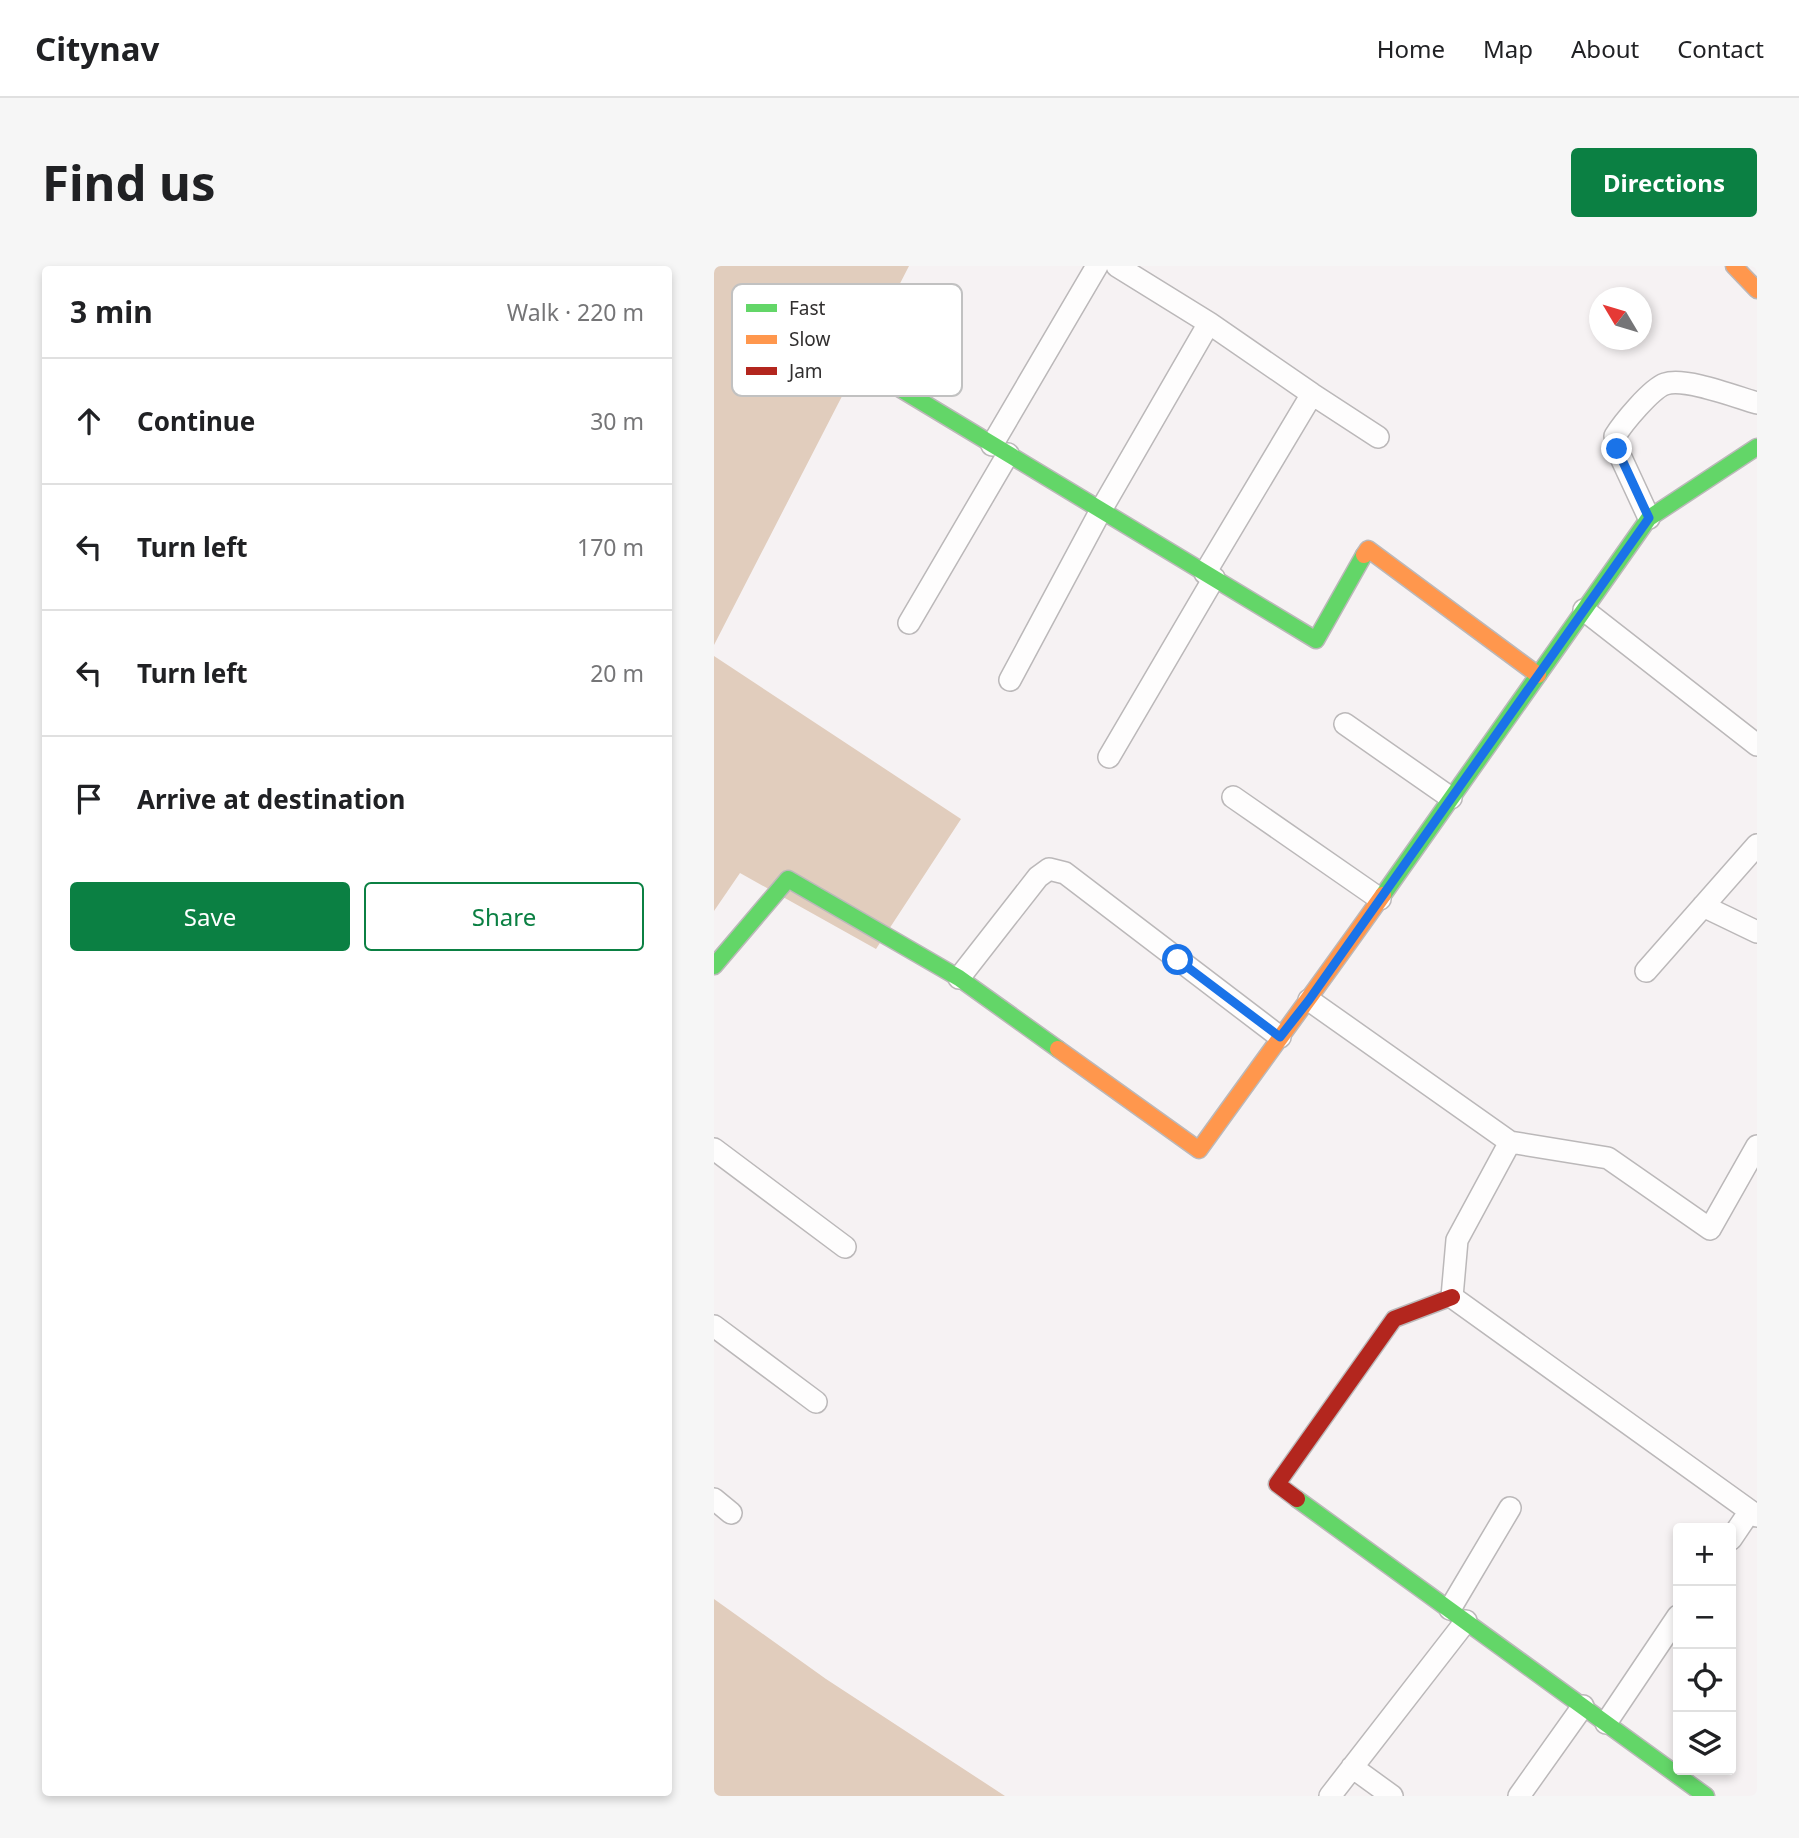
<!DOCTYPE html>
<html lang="en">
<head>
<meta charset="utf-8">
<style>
	:root { --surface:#fff; --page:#f6f6f6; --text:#202124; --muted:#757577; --line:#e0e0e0; --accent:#0b8043 }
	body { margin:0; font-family:"Noto Sans",sans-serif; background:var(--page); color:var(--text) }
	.controls { position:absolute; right:21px; bottom:21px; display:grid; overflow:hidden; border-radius:7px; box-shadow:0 4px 10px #0003 }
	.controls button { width:63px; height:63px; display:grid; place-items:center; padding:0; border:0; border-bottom:2px solid var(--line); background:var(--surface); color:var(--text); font:35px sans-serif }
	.compass { position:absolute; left:875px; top:21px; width:63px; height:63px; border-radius:50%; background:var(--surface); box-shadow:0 4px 10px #0003; rotate:308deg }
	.stop { position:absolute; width:21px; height:21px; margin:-16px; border:5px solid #1a73e8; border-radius:50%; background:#fff }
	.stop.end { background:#1a73e8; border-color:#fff; box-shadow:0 2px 7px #0008 }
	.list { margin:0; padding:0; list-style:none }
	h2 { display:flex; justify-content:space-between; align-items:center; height:91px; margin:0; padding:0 28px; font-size:30px }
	h2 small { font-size:23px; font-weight:400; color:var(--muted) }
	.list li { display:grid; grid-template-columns:46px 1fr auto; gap:21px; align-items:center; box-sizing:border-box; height:126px; padding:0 28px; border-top:2px solid var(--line) }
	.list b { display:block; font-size:26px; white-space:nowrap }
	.list em { font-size:23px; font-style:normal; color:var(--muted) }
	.actions { display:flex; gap:14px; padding:21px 28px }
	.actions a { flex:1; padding:16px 0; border:2px solid var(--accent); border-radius:7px; text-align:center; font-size:24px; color:var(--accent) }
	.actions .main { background:var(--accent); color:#fff }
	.icon { flex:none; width:38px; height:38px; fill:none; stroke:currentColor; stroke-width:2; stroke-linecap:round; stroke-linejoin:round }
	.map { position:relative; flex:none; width:1043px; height:1530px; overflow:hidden; border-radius:7px }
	header { display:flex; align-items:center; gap:42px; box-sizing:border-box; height:98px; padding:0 35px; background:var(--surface); border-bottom:2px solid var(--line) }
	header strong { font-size:33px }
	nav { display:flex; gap:38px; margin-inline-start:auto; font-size:24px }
	.intro { display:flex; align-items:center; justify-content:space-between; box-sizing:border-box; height:168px; padding:0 42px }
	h1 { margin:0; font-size:49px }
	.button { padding:18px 32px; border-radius:7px; background:var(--accent); color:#fff; font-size:24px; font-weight:700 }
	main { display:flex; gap:42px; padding:0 42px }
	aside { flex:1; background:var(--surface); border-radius:7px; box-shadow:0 4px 10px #0003 }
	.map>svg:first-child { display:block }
	.forest { fill:#e1cdbd }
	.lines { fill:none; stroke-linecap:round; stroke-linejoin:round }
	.street-casing { stroke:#bbb8b9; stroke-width:24 }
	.fast-casing { stroke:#bbb8b9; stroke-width:19 }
	.slow-casing { stroke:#bbb8b9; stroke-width:19 }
	.jam-casing { stroke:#bbb8b9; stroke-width:19 }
	.street { stroke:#fefdfd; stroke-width:21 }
	.fast { stroke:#63d668; stroke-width:16 }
	.slow { stroke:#ff974d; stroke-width:16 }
	.jam { stroke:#b3261e; stroke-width:16 }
	.route { stroke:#1a73e8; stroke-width:9 }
	.key { fill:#fff; stroke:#c1c1c1; stroke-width:2 }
	.key-label { font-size:19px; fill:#312f2f }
</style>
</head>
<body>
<header>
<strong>Citynav</strong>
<nav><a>Home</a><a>Map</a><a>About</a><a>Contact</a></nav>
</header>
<div class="intro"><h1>Find us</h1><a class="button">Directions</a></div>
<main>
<aside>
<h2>3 min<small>Walk · 220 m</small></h2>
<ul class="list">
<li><svg class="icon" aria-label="ahead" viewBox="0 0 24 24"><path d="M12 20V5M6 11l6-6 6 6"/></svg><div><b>Continue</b></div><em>30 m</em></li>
<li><svg class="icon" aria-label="left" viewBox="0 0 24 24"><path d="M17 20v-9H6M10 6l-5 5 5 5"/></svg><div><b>Turn left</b></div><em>170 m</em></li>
<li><svg class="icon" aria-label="left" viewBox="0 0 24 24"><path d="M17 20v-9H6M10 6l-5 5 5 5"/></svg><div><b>Turn left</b></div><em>20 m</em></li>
<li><svg class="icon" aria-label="arrive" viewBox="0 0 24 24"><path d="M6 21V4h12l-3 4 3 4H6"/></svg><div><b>Arrive at destination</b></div></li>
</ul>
<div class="actions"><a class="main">Save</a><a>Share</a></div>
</aside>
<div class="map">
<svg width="1043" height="1530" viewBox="0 0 1043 1530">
	<rect width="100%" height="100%" fill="#f6f2f3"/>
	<path class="forest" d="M0 0H195L0 379Z
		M0 390 247 553 162 683 26 607 0 645Z
		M0 1333 112 1413 291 1530H0Z"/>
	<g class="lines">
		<g class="street-casing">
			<path id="street" d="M403 0 495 57 598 128 664 171
				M278 179 383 0
				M935 252 903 183 901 170C909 157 937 123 951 118 971 111 1022 131 1043 137
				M491 307 598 128
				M870 344 1043 479
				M195 357 294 188
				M296 414 387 244 495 57
				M631 458 737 532
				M395 491 500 312
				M519 531 666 633
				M989 640 1043 666
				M932 705 1043 579
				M245 712 324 611 335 603 351 607 566 771
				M595 734 796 876 894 892 996 963 1043 880
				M796 876 743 974 738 1031 1043 1250
				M0 883 131 981
				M0 1060 102 1136
				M0 1233 17 1247
				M1017 1273 1036 1245
				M736 1343 796 1242
				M892 1457 964 1350
				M638 1501 678 1530
				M616 1530 752 1355
				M805 1530 869 1440"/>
		</g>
		<g class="fast-casing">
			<path id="fast" d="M175 116 602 374 650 289
				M669 629 935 252 1043 181
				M0 700 74 613 245 712 344 783
				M583 1233 992 1530"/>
		</g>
		<g class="slow-casing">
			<path id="slow" d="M1020 0 1043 24
				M650 289 654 283 824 409
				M344 783 485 884C546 799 608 715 669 629"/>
		</g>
		<g class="jam-casing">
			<path id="jam" d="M583 1233 563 1218 680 1053 738 1031"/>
		</g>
		<use href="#street" class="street"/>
		<use href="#fast" class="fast"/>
		<use href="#slow" class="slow"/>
		<use href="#jam" class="jam"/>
	</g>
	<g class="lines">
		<path class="route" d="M464 694 566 771 595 734 935 252 903 183"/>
	</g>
	<rect x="18" y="18" width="230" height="112" rx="10" class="key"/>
	<rect x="32" y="38" width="31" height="8" fill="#63d668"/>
	<rect x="32" y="69" width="31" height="9" fill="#ff974d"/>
	<rect x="32" y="101" width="31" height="8" fill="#b3261e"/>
	<g class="key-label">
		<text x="75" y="49">Fast</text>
		<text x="75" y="80">Slow</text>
		<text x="75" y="112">Jam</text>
	</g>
</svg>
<div class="controls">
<button>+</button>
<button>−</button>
<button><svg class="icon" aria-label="locate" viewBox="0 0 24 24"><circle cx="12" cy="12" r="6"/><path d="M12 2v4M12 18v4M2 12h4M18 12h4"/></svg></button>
<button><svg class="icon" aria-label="layers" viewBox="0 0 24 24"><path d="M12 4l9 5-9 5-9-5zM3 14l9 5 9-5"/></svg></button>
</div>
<svg class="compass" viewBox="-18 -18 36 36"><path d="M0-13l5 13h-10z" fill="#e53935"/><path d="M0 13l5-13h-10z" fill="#757577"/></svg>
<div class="stop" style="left:464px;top:694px"></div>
<div class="stop end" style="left:903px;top:183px"></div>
</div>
</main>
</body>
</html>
